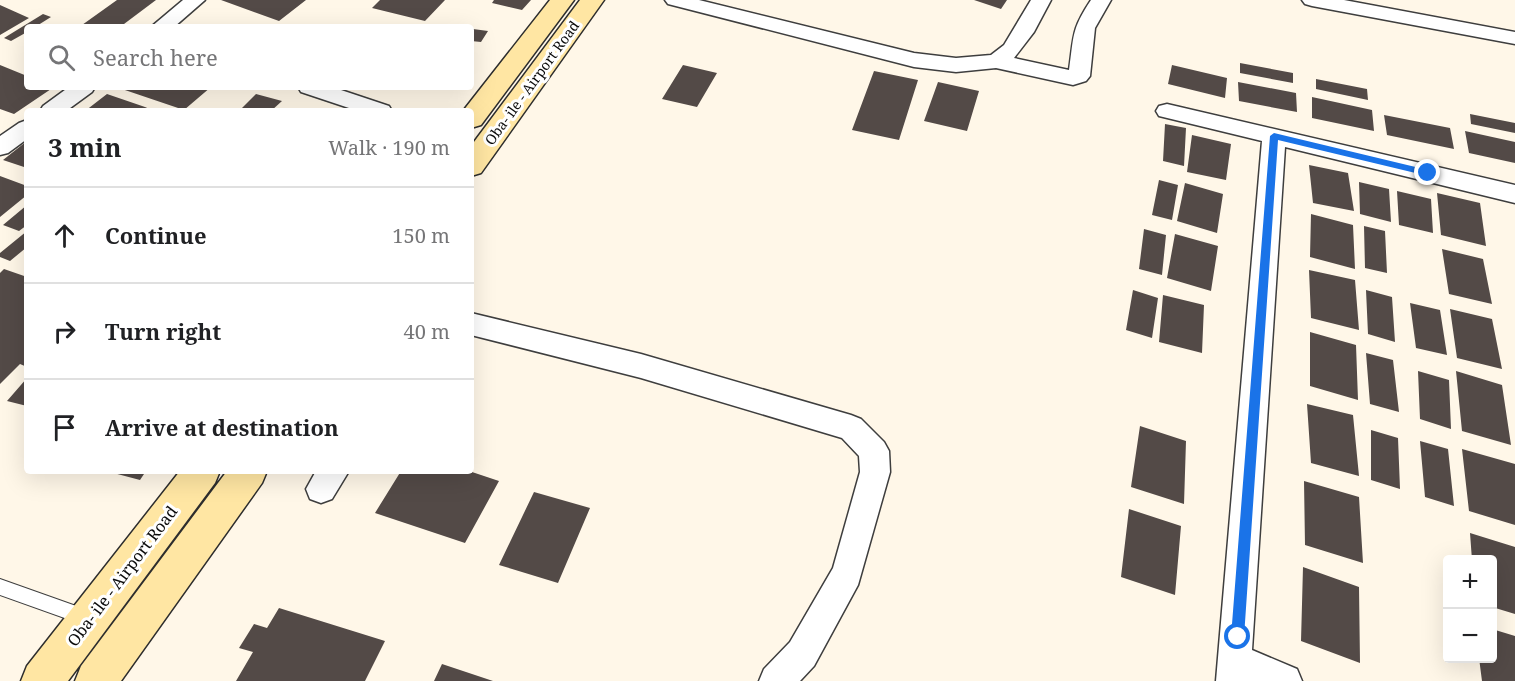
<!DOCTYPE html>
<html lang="en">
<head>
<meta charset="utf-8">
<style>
	:root { --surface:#fff; --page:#f2f2f2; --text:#202124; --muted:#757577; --line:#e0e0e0 }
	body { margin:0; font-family:"Noto Serif",serif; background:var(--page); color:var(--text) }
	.controls { position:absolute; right:18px; bottom:18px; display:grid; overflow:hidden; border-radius:6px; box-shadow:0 6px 24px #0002 }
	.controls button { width:54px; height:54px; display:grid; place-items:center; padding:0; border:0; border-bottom:2px solid var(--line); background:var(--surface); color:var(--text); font:30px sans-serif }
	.stop { position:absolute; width:18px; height:18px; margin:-14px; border:4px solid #1a73e8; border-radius:50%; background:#fff }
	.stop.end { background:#1a73e8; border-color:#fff; box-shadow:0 2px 6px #0008 }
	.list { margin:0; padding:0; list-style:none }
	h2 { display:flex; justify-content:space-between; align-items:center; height:78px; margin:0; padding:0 24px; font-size:26px }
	h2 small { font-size:20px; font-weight:400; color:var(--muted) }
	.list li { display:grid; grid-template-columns:39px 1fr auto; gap:18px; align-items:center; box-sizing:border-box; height:96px; padding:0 24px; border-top:2px solid var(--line) }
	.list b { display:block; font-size:22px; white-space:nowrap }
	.list em { font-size:20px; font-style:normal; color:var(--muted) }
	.icon { flex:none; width:33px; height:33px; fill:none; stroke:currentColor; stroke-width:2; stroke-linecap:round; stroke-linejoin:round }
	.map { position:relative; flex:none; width:1515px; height:681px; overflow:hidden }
	.search { position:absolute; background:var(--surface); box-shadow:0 6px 24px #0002; left:24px; top:24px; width:450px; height:66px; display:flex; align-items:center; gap:15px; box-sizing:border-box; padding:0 21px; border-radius:6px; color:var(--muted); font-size:22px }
	.panel { position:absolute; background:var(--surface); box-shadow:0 6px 24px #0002; left:24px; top:108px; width:450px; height:366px; border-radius:6px }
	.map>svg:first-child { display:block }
	.building { fill:#534a47 }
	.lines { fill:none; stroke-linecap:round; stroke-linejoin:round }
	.service-casing { stroke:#3e3e3e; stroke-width:2 }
	.minor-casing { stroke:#3e3e3e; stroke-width:3 }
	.secondary-casing { stroke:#2d2d2d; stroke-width:3 }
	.service { fill:#fff; fill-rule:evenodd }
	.minor { fill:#fff; fill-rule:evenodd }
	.secondary { fill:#ffe6a3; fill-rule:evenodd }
	.route { fill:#1a73e8 }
	.labels { text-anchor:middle; stroke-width:6; stroke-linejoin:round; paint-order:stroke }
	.far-street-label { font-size:14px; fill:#0b0b0b; stroke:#fff }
	.street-label { font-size:16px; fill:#0b0b0b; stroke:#fff }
</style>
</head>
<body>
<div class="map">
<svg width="1515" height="681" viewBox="0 0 1515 681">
	<rect width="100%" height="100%" fill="#fff7e8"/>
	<path class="building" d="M117 0H156L120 27 82 25Z
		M221 0H306L279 21Z
		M380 0H445L425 21 372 8Z
		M494 0H531L522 10 492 3Z
		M974 0H1007L1001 9Z
		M0 5 29 18 0 35Z
		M43 14 51 17 35 27H27V32L11 41 4 38Z
		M473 29 488 31 481 42 471 41Z
		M1240 63 1293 73V83L1240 73Z
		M0 65 27 76V87H54L14 114 0 109Z
		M683 65 717 73 697 107 662 99Z
		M1172 65 1227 78 1225 98 1168 84Z
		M874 71 918 80 899 140 852 130Z
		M1316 79 1367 89 1368 100 1316 89Z
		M938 82 979 91 967 131 924 121Z
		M1238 82 1296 93 1297 112 1239 101Z
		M116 87H211L184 110Z
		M107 94 145 107 154 111H85Z
		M256 94 282 101 271 111 240 110Z
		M1312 97 1372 110 1374 131 1312 118Z
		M1470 114 1515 123V133L1471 124Z
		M1384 115 1450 128 1454 149 1387 135Z
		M1165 124 1186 128 1184 166 1163 161Z
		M1465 131 1515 142V163L1469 153Z
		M1192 135 1231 144 1226 180 1187 172Z
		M27 141V168L3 160Z
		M1309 165 1348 173 1354 211 1313 203Z
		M0 176 27 186V195L0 217Z
		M1159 180 1178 185 1172 220 1152 215Z
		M1359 182 1389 189 1391 222 1360 214Z
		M1185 183 1223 194 1217 233 1177 221Z
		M1397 191 1431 199 1433 233 1399 225Z
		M1437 193 1480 203 1486 246 1441 235Z
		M27 205V225L19 231 3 225Z
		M1311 214 1353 225 1355 269 1310 257Z
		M1364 226 1385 231 1387 273 1365 268Z
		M1144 229 1166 235 1162 275 1139 269Z
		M27 231V247L10 261 0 257V253Z
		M1175 234 1218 246 1211 291 1167 278Z
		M1442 249 1483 259 1492 304 1449 294Z
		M4 269 27 277V367L20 364 0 384V273Z
		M1309 270 1355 280 1359 330 1311 318Z
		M1133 290 1158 298 1152 338 1126 330Z
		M1366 290 1392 297 1395 342 1368 334Z
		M1163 295 1204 305 1202 353 1159 342Z
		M1410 303 1440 310 1447 355 1416 348Z
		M1450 309 1492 319 1502 369 1457 358Z
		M1310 332 1356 345 1358 400 1310 386Z
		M1366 353 1393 360 1399 412 1370 404Z
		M1418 371 1449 380 1451 429 1420 419Z
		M1456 371 1502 385 1511 445 1462 431Z
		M27 378V406L7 401Z
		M1307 404 1353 415 1359 476 1311 463Z
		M1140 426 1186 441 1184 504 1131 487Z
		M1371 430 1398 438 1400 489 1371 480Z
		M1420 441 1448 449 1454 506 1425 497Z
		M1462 449 1515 464V525L1469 511Z
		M106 471H146L140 480Z
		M401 471H469L499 481 465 543 375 513Z
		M1304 481 1359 497 1363 563 1305 545Z
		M534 492 590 508 558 583 499 565Z
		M1129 509 1181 526 1175 595 1121 577Z
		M1470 533 1515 547V614L1492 607V560H1472Z
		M1303 567 1359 587 1360 663 1301 641Z
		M279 608 385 641 365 681H236L253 652 239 648 254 624 267 628Z
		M1492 629 1515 636V681H1482L1479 658 1488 660V658H1492Z
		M442 664 493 681H434Z"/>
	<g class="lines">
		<g class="service-casing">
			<path id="service" d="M0 579 93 612 95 618 93 624 87 626 0 595Z"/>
		</g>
		<g class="minor-casing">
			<path id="minor" d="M183 0H205L174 27H151Z
				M665 0H699L914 53 956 58 991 55 1004 45 1031 0H1051L1034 32 1014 58 1069 70C1074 36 1071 30 1091 0H1111L1095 28 1090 76 1086 81 1073 85 996 68 956 72 914 67 668 4Z
				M1302 0H1344L1515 32V44L1312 6 1305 4Z
				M69 87H95L92 92 66 111H40L43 106Z
				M298 87H332L389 106 392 111H358L301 92Z
				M1167 104 1515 185V203L1285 147 1252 650 1297 669 1302 681H1216L1262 141 1159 116 1156 111 1159 106Z
				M27 120V139L8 153 0 155V136L19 123Z
				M471 313 641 354 851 415 861 419 884 442 889 451 890 472 858 585 814 666 800 681H759L764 669 790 642 833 568 860 472 859 456 842 438 641 378 471 335Z
				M316 471H349L332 499 321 503 310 499 306 489Z"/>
		</g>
		<g class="secondary-casing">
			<path id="secondary" d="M550 0H574L481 125 471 128V111H463Z
				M580 0H604L481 173 471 176V146Z
				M180 471H220L215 483 68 681H21L27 666Z
				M227 471H267L262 483 121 681H75L81 666Z"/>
		</g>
		<use href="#service" class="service"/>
		<use href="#minor" class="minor"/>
		<use href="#secondary" class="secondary"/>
	</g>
	<path class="route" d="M1274 133 1428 170 1432 173 1428 176 1278 140 1244 637 1238 643 1231 637 1270 136Z"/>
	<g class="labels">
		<g class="far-street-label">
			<text transform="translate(532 83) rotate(-54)" y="5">Oba- ile - Airport Road</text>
		</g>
		<g class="street-label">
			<text transform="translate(122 576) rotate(-53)" y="6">Oba- ile - Airport Road</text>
		</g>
	</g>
</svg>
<div class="controls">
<button>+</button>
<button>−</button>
</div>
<div class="stop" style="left:1238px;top:637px"></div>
<div class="stop end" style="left:1428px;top:173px"></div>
<div class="search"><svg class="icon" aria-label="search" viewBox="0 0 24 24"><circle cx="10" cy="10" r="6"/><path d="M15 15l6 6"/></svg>Search here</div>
<section class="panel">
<h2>3 min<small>Walk · 190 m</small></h2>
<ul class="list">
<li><svg class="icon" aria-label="ahead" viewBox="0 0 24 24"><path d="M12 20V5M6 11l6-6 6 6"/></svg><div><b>Continue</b></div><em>150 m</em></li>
<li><svg class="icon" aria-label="right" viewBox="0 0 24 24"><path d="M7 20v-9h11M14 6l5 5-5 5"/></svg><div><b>Turn right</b></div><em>40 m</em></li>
<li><svg class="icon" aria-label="arrive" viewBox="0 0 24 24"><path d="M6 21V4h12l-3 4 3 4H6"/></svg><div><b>Arrive at destination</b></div></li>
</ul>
</section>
</div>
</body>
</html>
